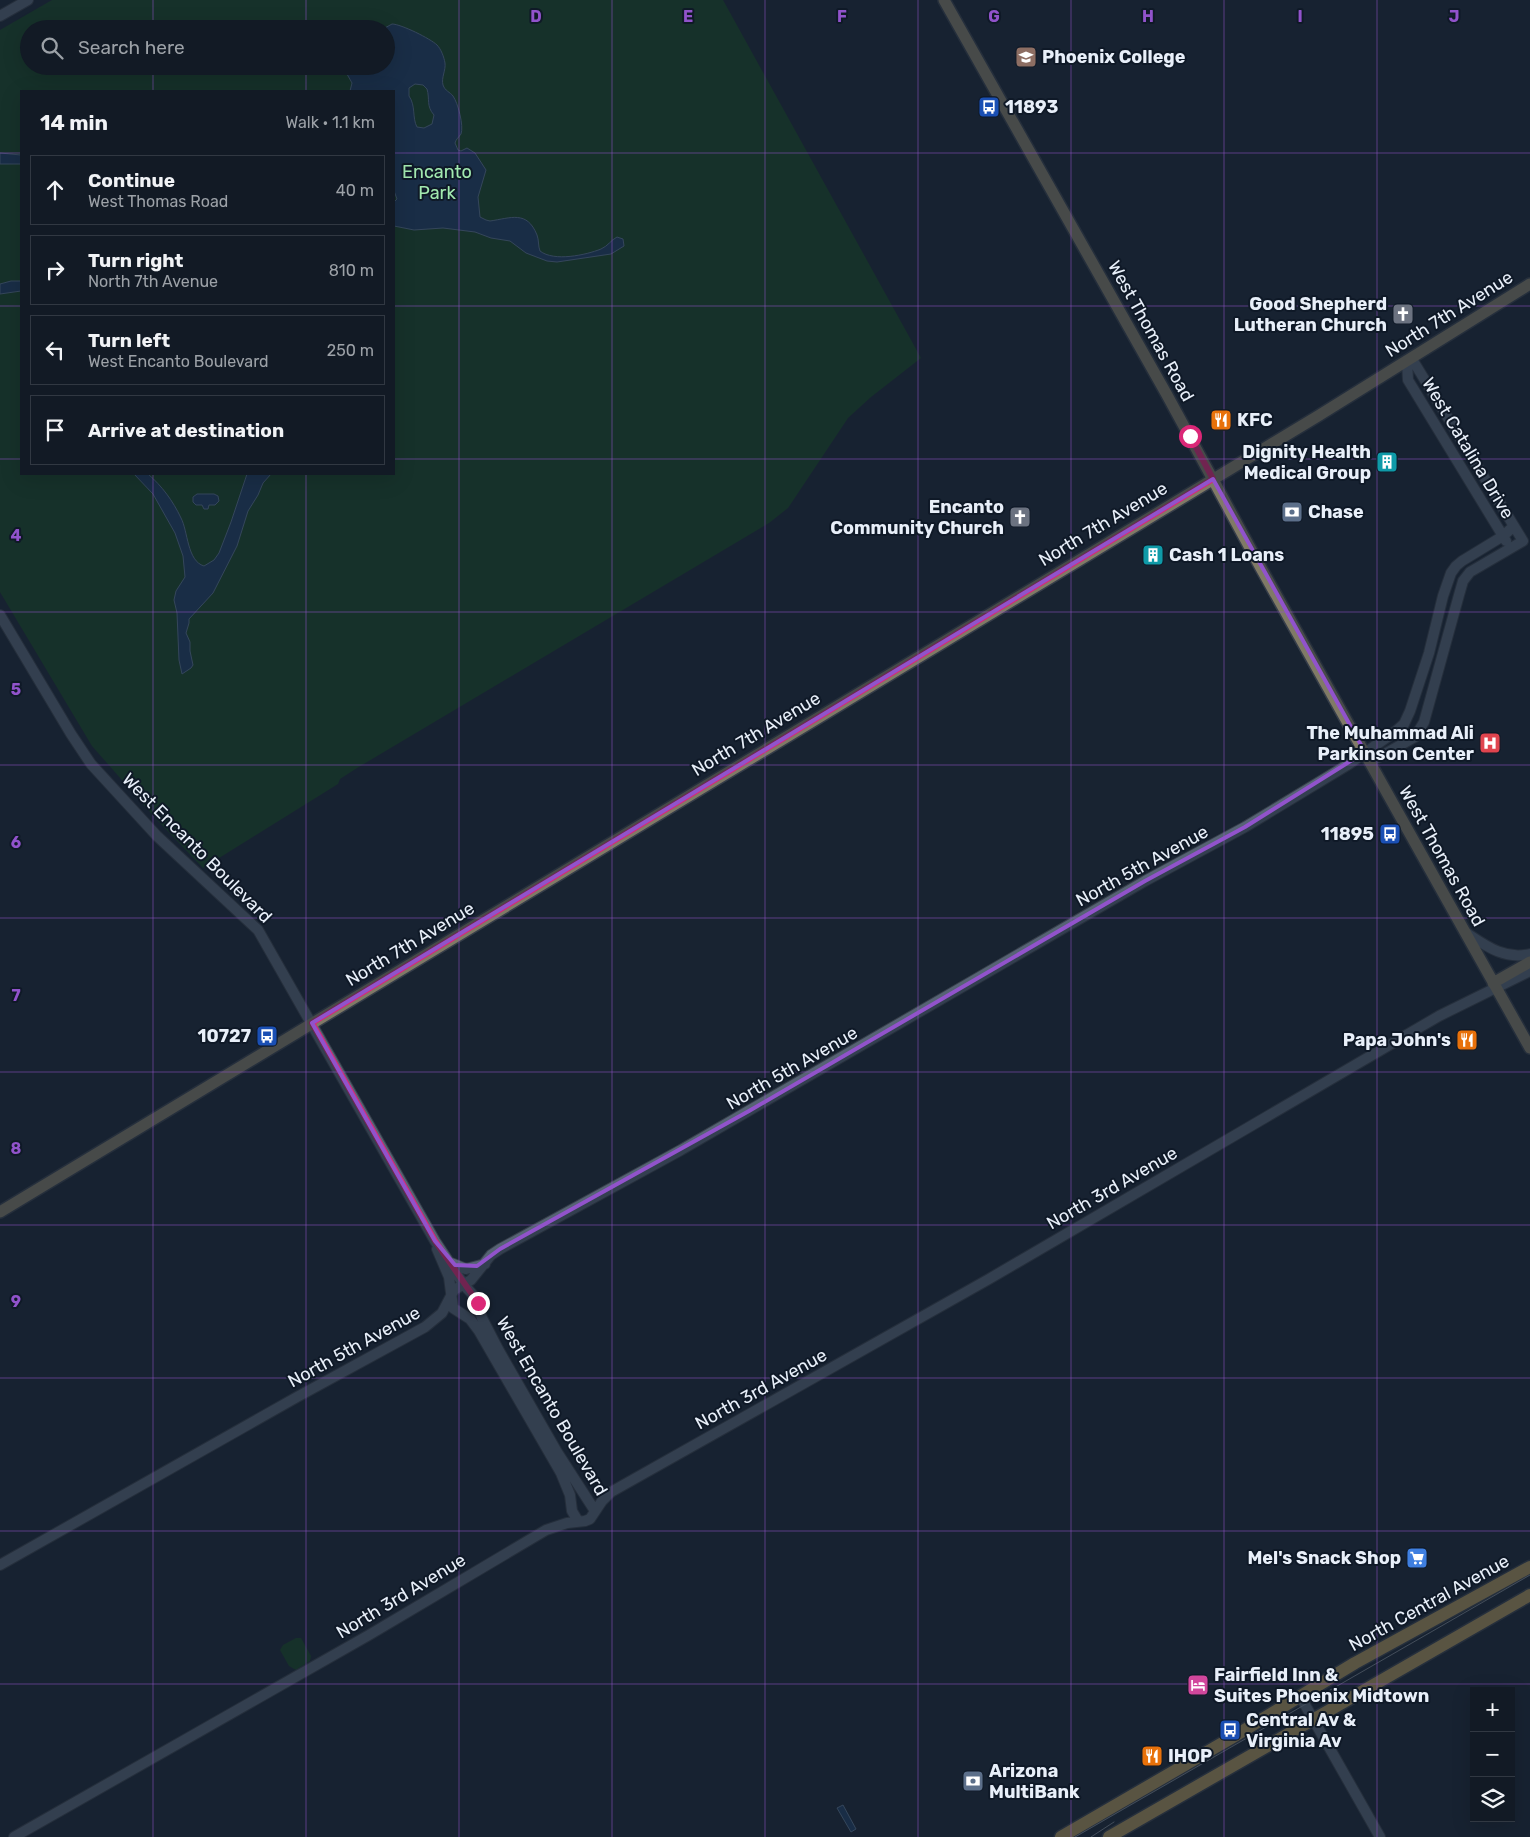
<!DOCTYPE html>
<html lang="en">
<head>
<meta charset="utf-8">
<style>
	:root { --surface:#121a25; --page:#1b232d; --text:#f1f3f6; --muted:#9ca1a7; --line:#313842 }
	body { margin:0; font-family:Rubik,sans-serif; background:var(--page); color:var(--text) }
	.controls { position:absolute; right:15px; bottom:15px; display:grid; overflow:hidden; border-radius:0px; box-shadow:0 5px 20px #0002 }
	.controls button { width:45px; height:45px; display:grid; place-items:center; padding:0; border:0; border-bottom:1px solid var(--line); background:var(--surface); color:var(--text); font:25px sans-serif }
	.stop { position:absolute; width:15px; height:15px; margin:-11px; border:4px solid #db2777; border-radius:50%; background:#fff }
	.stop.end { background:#db2777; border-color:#fff; box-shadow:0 1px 5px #0008 }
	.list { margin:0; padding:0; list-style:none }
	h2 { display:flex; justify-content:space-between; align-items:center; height:65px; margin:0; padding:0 20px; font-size:21px }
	h2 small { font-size:16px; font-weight:400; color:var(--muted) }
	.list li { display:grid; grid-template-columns:32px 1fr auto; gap:15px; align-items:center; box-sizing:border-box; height:70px; margin:0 10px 10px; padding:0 10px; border:1px solid var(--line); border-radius:0px }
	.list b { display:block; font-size:19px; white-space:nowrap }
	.list p { margin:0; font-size:16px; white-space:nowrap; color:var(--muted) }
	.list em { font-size:16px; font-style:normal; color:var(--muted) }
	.icon { flex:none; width:28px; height:28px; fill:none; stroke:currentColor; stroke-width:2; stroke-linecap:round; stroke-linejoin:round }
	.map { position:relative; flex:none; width:1530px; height:1837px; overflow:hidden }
	.search { position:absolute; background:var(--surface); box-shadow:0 5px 20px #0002; left:20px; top:20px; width:375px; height:55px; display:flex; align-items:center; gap:12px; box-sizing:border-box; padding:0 18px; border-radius:28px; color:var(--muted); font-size:19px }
	.panel { position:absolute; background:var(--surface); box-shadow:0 5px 20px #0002; left:20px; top:90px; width:375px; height:385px; border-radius:0px }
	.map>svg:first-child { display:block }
	.green { fill:#164322; fill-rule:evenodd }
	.water { fill:#1b3b60; stroke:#58718e; fill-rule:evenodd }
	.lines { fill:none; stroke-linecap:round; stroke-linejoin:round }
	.tertiary-casing { stroke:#363e4a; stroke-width:12 }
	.secondary-casing { stroke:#363e4a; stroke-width:14 }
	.primary-casing { stroke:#363e4a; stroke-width:15 }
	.tertiary { stroke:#566374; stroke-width:10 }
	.secondary { stroke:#807a66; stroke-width:11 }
	.primary { stroke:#a99057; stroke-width:12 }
	.tram { stroke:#78818d; stroke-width:1 }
	.route { stroke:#db2777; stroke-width:6 }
	.marked { fill:none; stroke:#9153cb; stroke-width:4; stroke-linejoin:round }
	.grid { fill:none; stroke:#9153cb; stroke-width:1; stroke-opacity:0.55 }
	.labels { text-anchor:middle; stroke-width:4; stroke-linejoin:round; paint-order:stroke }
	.poi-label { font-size:18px; font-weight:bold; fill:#e8eff9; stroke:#0f1927; text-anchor:start }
	.park-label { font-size:18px; fill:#a2e9b0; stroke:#0f1927 }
	.street-label { font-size:18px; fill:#e8eff9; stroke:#0f1927 }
	.grid-label { font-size:16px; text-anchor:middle; font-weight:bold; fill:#9153cb; stroke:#0f1927; stroke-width:4; stroke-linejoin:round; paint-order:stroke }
</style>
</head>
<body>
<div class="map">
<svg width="1530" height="1837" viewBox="0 0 1530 1837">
	<rect width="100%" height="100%" fill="#182331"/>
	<path class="green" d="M52 0H723L921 358 871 397 848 418 788 508 769 523 357 768 340 779 338 784 203 868 158 821 92 746 0 592V30ZM29 29H386V66H29ZM21 91H394V474H21Z
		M296 1638H301L311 1656 310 1661 296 1670 289 1666 280 1650 283 1645Z"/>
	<path class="water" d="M392 24C401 24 431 39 437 45 441 49 444 57 445 63 446 70 441 78 443 85 445 91 450 92 453 96 458 103 464 126 461 134 459 137 456 139 455 143L458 150 461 151 467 148 475 153 486 170 478 197 480 217 486 220 490 221C511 218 527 210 537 235 539 240 538 246 540 251 554 262 586 255 601 249 608 246 611 240 617 237L623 239 624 246 611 254 557 262 547 261 526 253 510 241 491 238 475 232 443 228 414 230 394 226V202L397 199 394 191V91H350L352 83 343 67 386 66V29H383ZM415 84 423 85 427 89C430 99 426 106 434 115L432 124 424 128 417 127C412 118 416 106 409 96V88Z
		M0 153 21 155V164H0Z
		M11 281H21V291L0 294V284Z
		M134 474H148C162 486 173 501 181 518 188 531 187 561 204 566L214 560 219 553 231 522 247 474H271L263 483 258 495 248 511 237 546 213 593 189 619V623L186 633 190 642V651L193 665 191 668 182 674 179 660 177 613 174 600 176 591 185 577 183 556 175 533 153 494Z
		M197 494H214L218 496 219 501 215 505H209L208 509H204L202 505H196L193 502V497Z
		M843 1805 856 1829 851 1832 837 1808Z"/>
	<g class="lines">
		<g class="tertiary-casing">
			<path id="tertiary" d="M0 16 28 0
				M1407 362 1408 380 1506 541
				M0 615 71 734 91 764 157 836 258 930 435 1241 464 1285 476 1298 482 1318 498 1349 557 1452 595 1511
				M1370 762 1415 737 1424 722 1459 595 1463 581 1470 572 1523 541 1412 359
				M1465 932C1486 946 1504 960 1530 954
				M437 1249 449 1277 453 1308 470 1319 479 1331 561 1473 570 1495 572 1511 578 1521
				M451 1263 466 1269 485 1264
				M0 1565 297 1397 425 1327 442 1313 454 1290 471 1280 491 1255 500 1249 681 1150 1145 881 1245 827 1349 764 1396 731 1404 724 1410 711 1429 653 1443 596 1451 573 1456 566 1462 561 1503 536 1514 526
				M1300 1696 1380 1837
				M14 1837 369 1635 546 1530 567 1523 585 1521 590 1519 602 1501 611 1492 989 1279 1439 1016 1530 971"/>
		</g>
		<g class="secondary-casing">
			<path id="secondary" d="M944 0 1167 395 1261 568 1530 1048
				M1493 983 1530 962
				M0 1212 1318 416 1530 284"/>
		</g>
		<g class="primary-casing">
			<path id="primary" d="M1061 1837 1233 1737 1355 1663 1530 1567
				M1109 1837 1530 1595"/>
		</g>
		<use href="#tertiary" class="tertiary"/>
		<use href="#secondary" class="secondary"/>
		<use href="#primary" class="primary"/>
		<path class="tram" d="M1075 1837 1530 1575
			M1091 1837 1114 1822"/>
	</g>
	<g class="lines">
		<path class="route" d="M478 1303 435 1241 312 1023 1213 479 1190 436"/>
	</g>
	<path d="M0 0H1530V1837H0ZM1213 479 1365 752 1245 827 1145 881 749 1111 500 1249 477 1266 455 1265 435 1241 312 1023Z" fill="#182331" fill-opacity=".55" fill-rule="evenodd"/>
	<path class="marked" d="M1213 479 1365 752 1245 827 1145 881 749 1111 500 1249 477 1266 455 1265 435 1241 312 1023Z"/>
	<path class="grid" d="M153 0V29M306 0V29M459 0V1837M612 0V1837M765 0V1837M918 0V1837M1071 0V1837M1224 0V1837M1377 0V1837M153 66V91M306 66V91M0 153H21M394 153H1530M0 306H21M394 306H1530M0 459H21M394 459H1530M153 474V1837M306 474V1837M0 612H1530M0 765H1530M0 918H1530M0 1072H1530M0 1225H1530M0 1378H1530M0 1531H1530M0 1684H1530"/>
	<defs>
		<g id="university-square" transform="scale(1.125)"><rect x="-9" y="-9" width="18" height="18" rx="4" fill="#8d6e63" stroke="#0f1927"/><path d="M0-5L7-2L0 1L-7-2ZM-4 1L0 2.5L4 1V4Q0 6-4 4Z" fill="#fff"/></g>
		<g id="bus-square" transform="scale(1.125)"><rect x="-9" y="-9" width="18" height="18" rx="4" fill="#1a4fb4" stroke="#0f1927"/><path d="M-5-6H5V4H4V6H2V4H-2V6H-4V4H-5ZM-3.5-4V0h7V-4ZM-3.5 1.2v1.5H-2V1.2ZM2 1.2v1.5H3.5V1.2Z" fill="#fff"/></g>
		<g id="church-square" transform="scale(1.125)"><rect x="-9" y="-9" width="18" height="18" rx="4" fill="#6b7280" stroke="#0f1927"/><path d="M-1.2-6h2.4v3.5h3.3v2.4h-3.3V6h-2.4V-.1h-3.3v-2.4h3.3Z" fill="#fff"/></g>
		<g id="restaurant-square" transform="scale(1.125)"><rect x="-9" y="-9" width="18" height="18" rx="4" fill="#e8710a" stroke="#0f1927"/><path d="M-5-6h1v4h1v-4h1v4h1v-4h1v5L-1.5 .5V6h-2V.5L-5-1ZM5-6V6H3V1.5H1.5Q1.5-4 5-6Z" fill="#fff"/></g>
		<g id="building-square" transform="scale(1.125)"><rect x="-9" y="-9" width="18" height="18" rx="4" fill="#0f9aa8" stroke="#0f1927"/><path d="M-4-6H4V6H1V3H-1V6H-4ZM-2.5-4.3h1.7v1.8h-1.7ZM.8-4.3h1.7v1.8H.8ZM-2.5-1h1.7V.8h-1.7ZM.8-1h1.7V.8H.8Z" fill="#fff"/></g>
		<g id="bank-square" transform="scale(1.125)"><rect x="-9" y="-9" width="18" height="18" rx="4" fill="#5c6f8a" stroke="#0f1927"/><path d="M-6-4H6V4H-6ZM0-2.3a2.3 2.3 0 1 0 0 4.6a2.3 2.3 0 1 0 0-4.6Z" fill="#fff"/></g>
		<g id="hospital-square" transform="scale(1.125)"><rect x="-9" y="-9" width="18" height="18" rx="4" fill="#e0444e" stroke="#0f1927"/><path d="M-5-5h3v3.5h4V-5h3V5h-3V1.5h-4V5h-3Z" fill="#fff"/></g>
		<g id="supermarket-square" transform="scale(1.125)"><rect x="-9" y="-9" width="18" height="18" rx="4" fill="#3f7fe0" stroke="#0f1927"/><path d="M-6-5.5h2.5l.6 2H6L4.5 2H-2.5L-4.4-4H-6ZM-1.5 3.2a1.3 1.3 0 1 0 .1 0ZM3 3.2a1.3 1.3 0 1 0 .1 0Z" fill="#fff"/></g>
		<g id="hotel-square" transform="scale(1.125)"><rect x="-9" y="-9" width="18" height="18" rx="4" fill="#d1479c" stroke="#0f1927"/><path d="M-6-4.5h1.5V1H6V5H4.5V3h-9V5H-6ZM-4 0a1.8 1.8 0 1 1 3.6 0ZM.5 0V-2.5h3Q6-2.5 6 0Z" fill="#fff"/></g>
	</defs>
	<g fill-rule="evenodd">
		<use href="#university-square" x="1026" y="57"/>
		<use href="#bus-square" x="989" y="107"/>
		<use href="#church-square" x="1403" y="314"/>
		<use href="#restaurant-square" x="1221" y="420"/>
		<use href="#building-square" x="1387" y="462"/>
		<use href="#bank-square" x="1292" y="512"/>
		<use href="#church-square" x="1020" y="517"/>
		<use href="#building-square" x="1153" y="555"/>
		<use href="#hospital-square" x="1490" y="743"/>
		<use href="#bus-square" x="1390" y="834"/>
		<use href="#bus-square" x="267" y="1036"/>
		<use href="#restaurant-square" x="1467" y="1040"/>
		<use href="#supermarket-square" x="1417" y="1558"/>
		<use href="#hotel-square" x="1198" y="1685"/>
		<use href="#bus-square" x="1230" y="1730"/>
		<use href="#restaurant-square" x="1152" y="1756"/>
		<use href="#bank-square" x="973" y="1781"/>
	</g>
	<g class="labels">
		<g class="poi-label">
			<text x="1042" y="63">Phoenix College</text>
			<text x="1005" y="113">11893</text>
			<text x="1387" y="310" text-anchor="end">Good Shepherd<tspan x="1387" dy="21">Lutheran Church</tspan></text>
			<text x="1237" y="426">KFC</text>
			<text x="1371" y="458" text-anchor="end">Dignity Health<tspan x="1371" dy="21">Medical Group</tspan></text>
			<text x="1004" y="513" text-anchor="end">Encanto<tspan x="1004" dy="21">Community Church</tspan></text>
			<text x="1308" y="518">Chase</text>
			<text x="1169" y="561">Cash 1 Loans</text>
			<text x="1474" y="739" text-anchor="end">The Muhammad Ali<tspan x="1474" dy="21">Parkinson Center</tspan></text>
			<text x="1374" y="840" text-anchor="end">11895</text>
			<text x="251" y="1042" text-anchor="end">10727</text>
			<text x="1451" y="1046" text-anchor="end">Papa John's</text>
			<text x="1401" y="1564" text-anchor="end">Mel's Snack Shop</text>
			<text x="1214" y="1681">Fairfield Inn &amp;<tspan x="1214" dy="21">Suites Phoenix Midtown</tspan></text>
			<text x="1246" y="1726">Central Av &amp;<tspan x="1246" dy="21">Virginia Av</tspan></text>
			<text x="1168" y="1762">IHOP</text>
			<text x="989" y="1777">Arizona<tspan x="989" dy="21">MultiBank</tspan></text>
		</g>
		<g class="park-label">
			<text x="437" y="178">Encanto<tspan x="437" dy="21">Park</tspan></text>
		</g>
		<g class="street-label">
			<text transform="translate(1449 314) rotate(-32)" y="6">North 7th Avenue</text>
			<text transform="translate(1151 331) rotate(61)" y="6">West Thomas Road</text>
			<text transform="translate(1468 448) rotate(59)" y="6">West Catalina Drive</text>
			<text transform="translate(1103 524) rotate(-31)" y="6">North 7th Avenue</text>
			<text transform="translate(756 734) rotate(-31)" y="6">North 7th Avenue</text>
			<text transform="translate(197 848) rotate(45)" y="6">West Encanto Boulevard</text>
			<text transform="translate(1442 856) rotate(61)" y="6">West Thomas Road</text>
			<text transform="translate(1142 866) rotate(-29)" y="6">North 5th Avenue</text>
			<text transform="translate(410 944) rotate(-31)" y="6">North 7th Avenue</text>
			<text transform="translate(792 1068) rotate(-30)" y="6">North 5th Avenue</text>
			<text transform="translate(1112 1188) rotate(-30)" y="6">North 3rd Avenue</text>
			<text transform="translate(354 1347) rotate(-29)" y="6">North 5th Avenue</text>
			<text transform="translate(761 1389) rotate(-29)" y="6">North 3rd Avenue</text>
			<text transform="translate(552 1406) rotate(60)" y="6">West Encanto Boulevard</text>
			<text transform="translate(401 1596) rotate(-31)" y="6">North 3rd Avenue</text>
			<text transform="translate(1429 1603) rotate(-29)" y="6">North Central Avenue</text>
		</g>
	</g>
	<g class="grid-label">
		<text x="536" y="22">D</text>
		<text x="688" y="22">E</text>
		<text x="842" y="22">F</text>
		<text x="994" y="22">G</text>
		<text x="1148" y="22">H</text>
		<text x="1300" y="22">I</text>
		<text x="1454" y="22">J</text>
		<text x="16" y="541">4</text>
		<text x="16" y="695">5</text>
		<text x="16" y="848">6</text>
		<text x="16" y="1001">7</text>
		<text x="16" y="1154">8</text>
		<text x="16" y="1307">9</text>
	</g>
</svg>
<div class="controls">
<button>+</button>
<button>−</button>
<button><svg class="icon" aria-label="layers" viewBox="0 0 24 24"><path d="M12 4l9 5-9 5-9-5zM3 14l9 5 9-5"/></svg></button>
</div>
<div class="stop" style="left:1190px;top:436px"></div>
<div class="stop end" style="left:478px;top:1303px"></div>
<div class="search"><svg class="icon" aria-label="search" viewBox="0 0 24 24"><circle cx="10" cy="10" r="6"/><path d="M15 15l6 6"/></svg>Search here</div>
<section class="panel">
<h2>14 min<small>Walk · 1.1 km</small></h2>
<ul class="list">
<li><svg class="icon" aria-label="ahead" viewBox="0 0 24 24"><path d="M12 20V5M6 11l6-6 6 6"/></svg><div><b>Continue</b><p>West Thomas Road</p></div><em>40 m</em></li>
<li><svg class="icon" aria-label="right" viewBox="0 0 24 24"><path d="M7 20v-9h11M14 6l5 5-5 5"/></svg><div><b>Turn right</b><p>North 7th Avenue</p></div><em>810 m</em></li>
<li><svg class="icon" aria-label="left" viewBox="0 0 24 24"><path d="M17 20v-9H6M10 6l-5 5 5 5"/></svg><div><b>Turn left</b><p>West Encanto Boulevard</p></div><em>250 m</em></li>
<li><svg class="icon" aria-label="arrive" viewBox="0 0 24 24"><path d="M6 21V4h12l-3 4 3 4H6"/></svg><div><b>Arrive at destination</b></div></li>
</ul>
</section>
</div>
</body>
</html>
